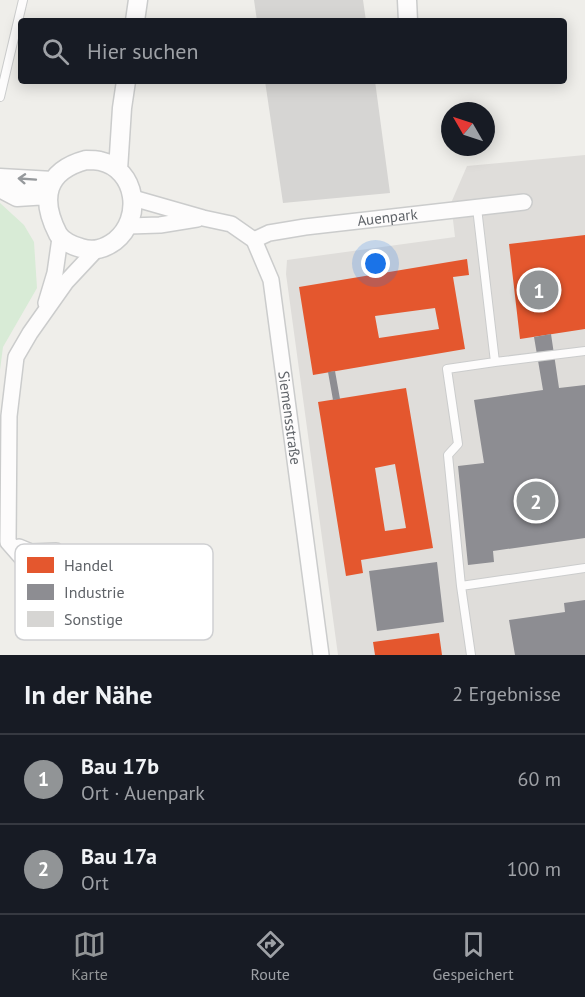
<!DOCTYPE html>
<html lang="de">
<head>
<meta charset="utf-8">
<style>
	:root { --surface:#171b24; --page:#242831; --text:#f1f3f6; --muted:#9ea1a6; --line:#363941; --accent:#919496 }
	body { margin:0; font-family:"PT Sans",sans-serif; background:var(--page); color:var(--text) }
	.compass { position:absolute; left:441px; top:102px; width:54px; height:54px; border-radius:50%; background:var(--surface); box-shadow:0 3px 15px #0003; rotate:309deg }
	.you { position:absolute; left:376px; top:264px; width:21px; height:21px; margin:-15px; border:4px solid #fff; border-radius:50%; background:#1a73e8; box-shadow:0 0 0 9px #1a73e833 }
	.badge { display:grid; place-items:center; width:39px; height:39px; border-radius:50%; background:var(--accent); color:#fff; font-size:20px; font-weight:700 }
	.pin { position:absolute; translate:-50% -50%; border:3px solid #fff; box-shadow:0 2px 6px #0006 }
	.list { margin:0; padding:0; list-style:none }
	h2 { display:flex; justify-content:space-between; align-items:center; height:78px; margin:0; padding:0 24px; font-size:26px }
	h2 small { font-size:20px; font-weight:400; color:var(--muted) }
	.list li { display:grid; grid-template-columns:39px 1fr auto; gap:18px; align-items:center; box-sizing:border-box; height:90px; padding:0 24px; border-top:2px solid var(--line) }
	.list b { display:block; font-size:22px; white-space:nowrap }
	.list p { margin:0; font-size:20px; white-space:nowrap; color:var(--muted) }
	.list em { font-size:20px; font-style:normal; color:var(--muted) }
	.icon { flex:none; width:33px; height:33px; fill:none; stroke:currentColor; stroke-width:2; stroke-linecap:round; stroke-linejoin:round }
	.map { position:relative; flex:none; width:585px; height:655px; overflow:hidden }
	.search { position:absolute; background:var(--surface); box-shadow:0 3px 15px #0003; left:18px; right:18px; top:18px; height:66px; display:flex; align-items:center; gap:15px; box-sizing:border-box; padding:0 21px; border-radius:6px; color:var(--muted); font-size:22px }
	.sheet { height:258px; background:var(--surface) }
	nav { display:flex; justify-content:space-around; align-items:center; box-sizing:border-box; height:84px; border-top:2px solid var(--line); background:var(--surface); font-size:16px; color:var(--muted) }
	nav a { display:grid; justify-items:center; gap:3px }
	nav .on { color:var(--accent) }
	.map>svg:first-child { display:block }
	.industrial { fill:#dfddda }
	.green { fill:#d8ebd6 }
	.shops { fill:#e4572e; fill-rule:evenodd }
	.industry { fill:#8d8d92 }
	.building { fill:#d6d5d3 }
	.lines { fill:none; stroke-linecap:round; stroke-linejoin:round }
	.service-casing { stroke:#cbcccc; stroke-width:10 }
	.minor-casing { stroke:#cbcccc; stroke-width:18 }
	.tertiary-casing { stroke:#cbcccc; stroke-width:21 }
	.service { stroke:#fdfcfc; stroke-width:8 }
	.minor { stroke:#fdfcfc; stroke-width:15 }
	.tertiary { stroke:#fdfcfc; stroke-width:18 }
	.oneway { stroke:#96999c }
	.labels { text-anchor:middle; stroke-width:6; stroke-linejoin:round; paint-order:stroke }
	.street-label { font-size:15px; fill:#5f6368; stroke:#fff }
	.key { fill:#fff; stroke:#cfd0d2; stroke-width:1.5 }
	.key-label { font-size:16px; fill:#5f6368 }
</style>
</head>
<body>
<div class="map">
<svg width="585" height="655" viewBox="0 0 585 655">
	<rect width="100%" height="100%" fill="#efeeea"/>
	<path class="industrial" d="M585 155V655H338L286 274 287 260 455 237 451 203 467 166Z"/>
	<path class="green" d="M0 203 24 225 34 242 37 288 3 347 0 370Z"/>
	<path class="shops" d="M585 235V329L520 339 509 244Z
		M467 259 469 275 453 277 465 349 313 375 299 287ZM435 308 439 329 379 338 375 316Z
		M406 388 433 548 361 560 363 573 346 576 318 402ZM395 464 406 528 385 531 375 468Z
		M439 633 442 655H375L373 642Z"/>
	<path class="industry" d="M551 334 559 388 585 385V538L493 551 494 562 468 565 458 466 484 463 474 400 543 390 534 337Z
		M335 371 340 399 333 400 328 372Z
		M437 562 444 622 377 631 369 571Z
		M585 600V655H515L509 620 565 612 564 603Z"/>
	<path class="building" d="M254 0H363L366 21H257Z
		M265 81H375L390 193 283 203Z"/>
	<g class="lines">
		<g class="service-casing">
			<path id="service" d="M0 97 23 0
				M495 362 585 351
				M461 586 585 568
				M471 655 461 586 448 455 458 444 447 369 495 362 477 208"/>
		</g>
		<g class="minor-casing">
			<g id="minor">
				<path id="s1" d="M133 198 203 218 231 224 254 240 271 280 321 655"/>
				<path d="M129 226 160 225 197 219"/>
				<path id="s2" d="M254 240 269 233 305 227 524 202"/>
				<path d="M46 303 55 273 60 238"/>
				<path d="M19 547 31 552 56 551"/>
				<path d="M43 566 22 558 8 542 9 416 16 357 30 333 66 282 95 251"/>
			</g>
		</g>
		<g class="tertiary-casing">
			<path id="tertiary" d="M407 0 408 21
				M135 21 138 0
				M86 160C91 160 96 160 100 161 137 169 143 219 115 241 104 249 94 252 81 248 73 246 62 241 58 234 40 199 45 171 86 160Z
				M118 170 122 108 126 81
				M0 178 53 181
				M0 188 17 197 48 195"/>
		</g>
		<use href="#service" class="service"/>
		<use href="#minor" class="minor"/>
		<use href="#tertiary" class="tertiary"/>
	</g>
	<defs><path id="oneway-shaft" d="M-6 0H5M1.5-3L5.5 0L1.5 3" fill="none" stroke-width="1.6" stroke-linecap="round" stroke-linejoin="round" transform="scale(1.5)"/></defs>
	<use class="oneway" href="#oneway-shaft" transform="translate(27 179) rotate(-176)"/>
	<g class="labels">
		<g class="street-label">
			<text dy="5" stroke="none"><textPath href="#s2" startOffset="136">Auenpark</textPath></text>
			<text dy="5" stroke="none"><textPath href="#s1" startOffset="312">Siemensstraße</textPath></text>
		</g>
	</g>
	<rect x="15" y="544" width="198" height="96" rx="9" class="key"/>
	<rect x="27" y="557" width="27" height="16" fill="#e4572e"/>
	<rect x="27" y="584" width="27" height="16" fill="#8d8d92"/>
	<rect x="27" y="611" width="27" height="16" fill="#d6d5d3"/>
	<g class="key-label">
		<text x="64" y="571">Handel</text>
		<text x="64" y="598">Industrie</text>
		<text x="64" y="625">Sonstige</text>
	</g>
</svg>
<svg class="compass" viewBox="-18 -18 36 36"><path d="M0-13l5 13h-10z" fill="#e53935"/><path d="M0 13l5-13h-10z" fill="#9ea1a6"/></svg>
<div class="you"></div>
<div class="pin badge" style="left:539px;top:290px">1</div>
<div class="pin badge" style="left:536px;top:501px">2</div>
<div class="search"><svg class="icon" aria-label="search" viewBox="0 0 24 24"><circle cx="10" cy="10" r="6"/><path d="M15 15l6 6"/></svg>Hier suchen</div>
</div>
<section class="sheet">
<h2>In der Nähe<small>2 Ergebnisse</small></h2>
<ul class="list">
<li><span class="badge">1</span><div><b>Bau 17b</b><p>Ort · Auenpark</p></div><em>60 m</em></li>
<li><span class="badge">2</span><div><b>Bau 17a</b><p>Ort</p></div><em>100 m</em></li>
</ul>
</section>
<nav>
<a class="on"><svg class="icon" aria-label="map" viewBox="0 0 24 24"><path d="M3 6l6-2 6 2 6-2v14l-6 2-6-2-6 2zM9 4v14M15 6v14"/></svg>Karte</a>
<a><svg class="icon" aria-label="directions" viewBox="0 0 24 24"><path d="M12 3l9 9-9 9-9-9zM9 14v-3h6M13 9l2 2-2 2"/></svg>Route</a>
<a><svg class="icon" aria-label="saved" viewBox="0 0 24 24"><path d="M7 4h10v16l-5-4-5 4z"/></svg>Gespeichert</a>
</nav>
</body>
</html>
